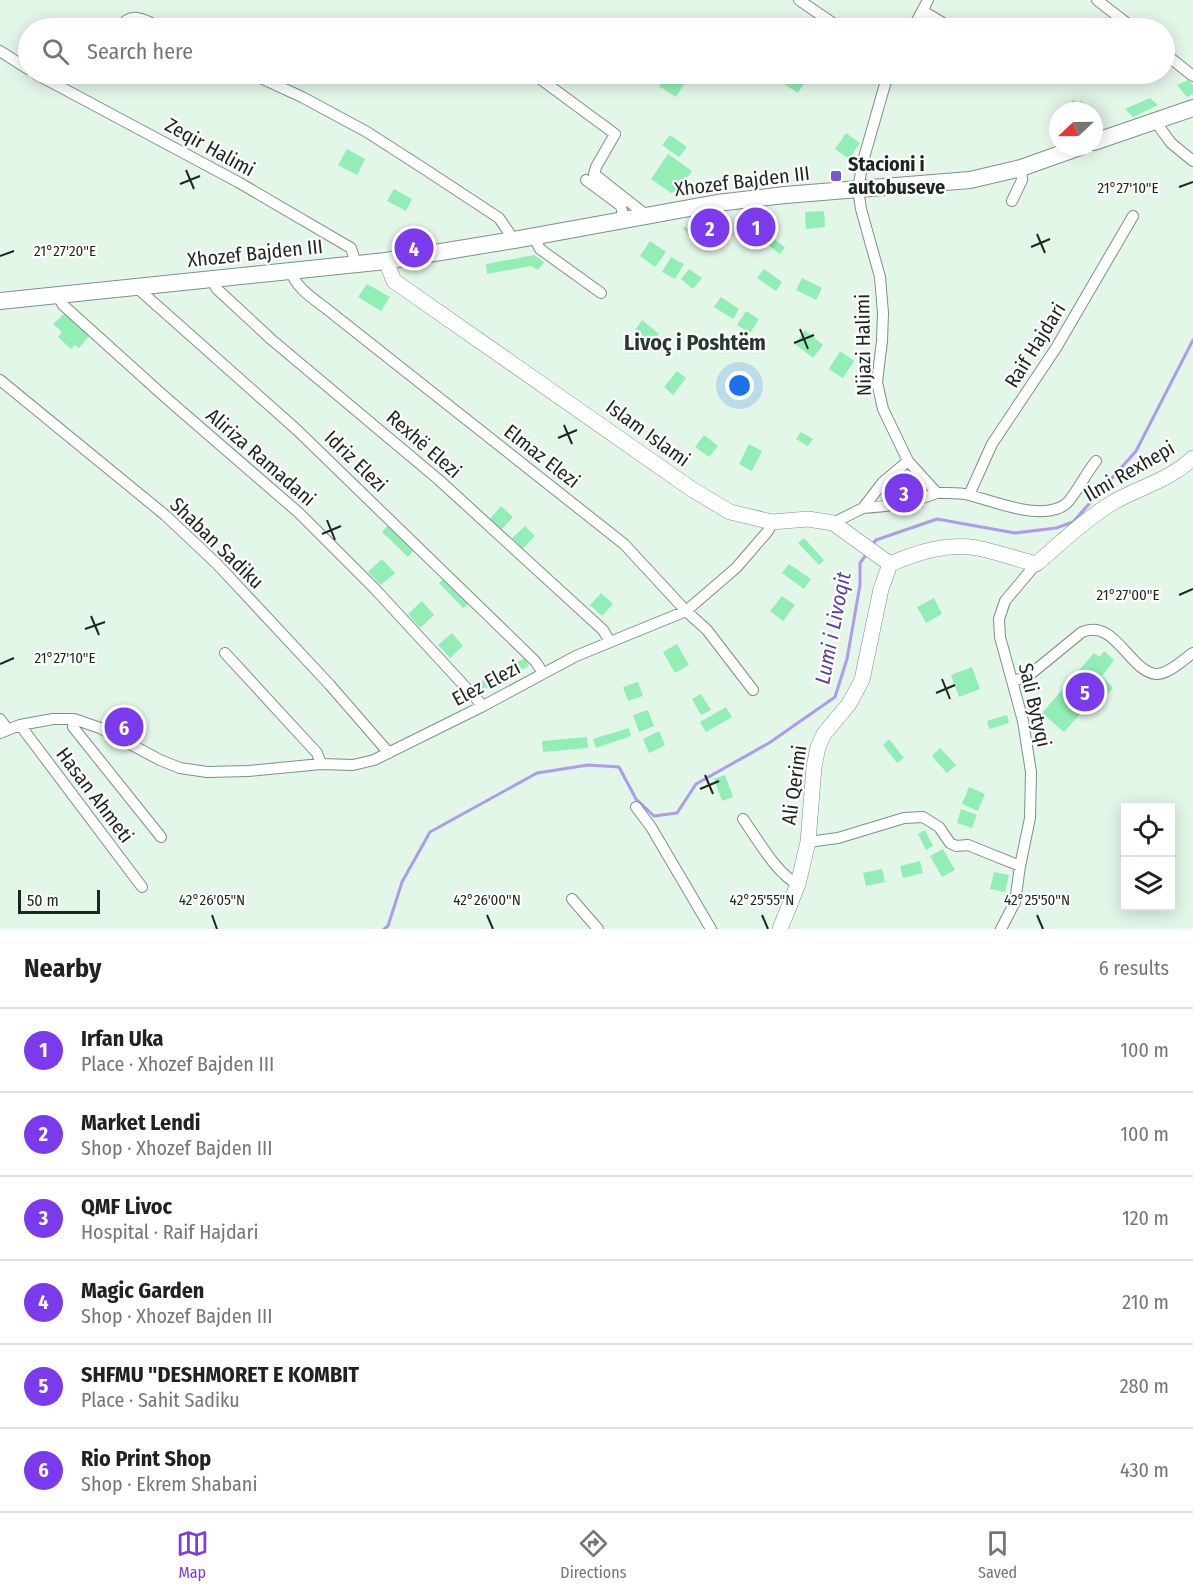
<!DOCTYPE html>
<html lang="en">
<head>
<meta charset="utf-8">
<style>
	:root { --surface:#fff; --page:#f2f2f2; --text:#202124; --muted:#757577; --line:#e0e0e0; --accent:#7c3aed }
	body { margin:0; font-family:"Fira Sans Condensed",sans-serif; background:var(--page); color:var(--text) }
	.controls { position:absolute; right:18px; bottom:18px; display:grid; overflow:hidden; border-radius:0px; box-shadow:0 3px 15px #0003 }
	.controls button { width:54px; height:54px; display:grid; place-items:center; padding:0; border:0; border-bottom:2px solid var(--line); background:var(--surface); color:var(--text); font:30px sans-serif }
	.compass { position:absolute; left:1049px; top:102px; width:54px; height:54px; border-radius:50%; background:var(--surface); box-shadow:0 3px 15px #0003; rotate:248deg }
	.scale { position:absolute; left:18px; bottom:15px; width:82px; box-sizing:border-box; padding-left:6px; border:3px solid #1e2621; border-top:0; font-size:16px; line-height:21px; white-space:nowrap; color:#1e2621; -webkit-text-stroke:4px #fefefe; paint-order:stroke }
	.you { position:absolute; left:740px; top:386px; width:21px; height:21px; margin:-15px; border:4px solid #fff; border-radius:50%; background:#1a73e8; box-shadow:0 0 0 9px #1a73e833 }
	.badge { display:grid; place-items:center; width:39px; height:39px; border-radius:50%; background:var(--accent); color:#fff; font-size:20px; font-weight:700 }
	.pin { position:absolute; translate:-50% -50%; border:3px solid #fff; box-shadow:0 2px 6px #0006 }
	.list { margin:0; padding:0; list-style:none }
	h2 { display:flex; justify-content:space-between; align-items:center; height:78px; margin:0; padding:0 24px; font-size:26px }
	h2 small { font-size:20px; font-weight:400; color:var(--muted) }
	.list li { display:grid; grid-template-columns:39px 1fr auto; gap:18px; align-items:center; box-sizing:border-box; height:84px; padding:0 24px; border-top:2px solid var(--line) }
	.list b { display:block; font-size:22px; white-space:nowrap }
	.list p { margin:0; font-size:20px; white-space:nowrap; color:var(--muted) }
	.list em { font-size:20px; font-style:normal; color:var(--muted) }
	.icon { flex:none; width:33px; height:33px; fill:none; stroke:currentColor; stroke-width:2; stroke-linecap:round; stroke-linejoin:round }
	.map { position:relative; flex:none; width:1193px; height:929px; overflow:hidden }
	.search { position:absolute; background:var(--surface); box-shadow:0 3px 15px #0003; left:18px; right:18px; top:18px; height:66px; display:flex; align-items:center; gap:15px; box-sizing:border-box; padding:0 21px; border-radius:33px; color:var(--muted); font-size:22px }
	.sheet { height:582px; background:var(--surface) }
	nav { display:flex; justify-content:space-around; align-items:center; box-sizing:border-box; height:84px; border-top:2px solid var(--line); background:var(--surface); font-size:16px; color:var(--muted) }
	nav a { display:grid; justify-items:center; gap:3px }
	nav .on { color:var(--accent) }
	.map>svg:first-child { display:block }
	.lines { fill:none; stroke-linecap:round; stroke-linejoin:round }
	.stream { stroke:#ac9bef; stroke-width:3 }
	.building { fill:#91eeb5 }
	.street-casing { stroke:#7e9084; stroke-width:12 }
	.secondary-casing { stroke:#7e9084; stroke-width:16 }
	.primary-casing { stroke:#7e9084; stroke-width:18 }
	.street { stroke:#fff; stroke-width:10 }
	.secondary { stroke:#fff; stroke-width:15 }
	.primary { stroke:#fff; stroke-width:16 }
	.ticks { fill:none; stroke:#1e2621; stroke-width:2 }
	.poi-dot { fill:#7a58d2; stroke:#fefefe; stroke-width:2 }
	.labels { text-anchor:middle; stroke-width:4.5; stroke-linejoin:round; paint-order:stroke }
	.street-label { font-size:20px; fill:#1e2621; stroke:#fefefe }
	.poi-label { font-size:20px; font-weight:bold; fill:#1e2621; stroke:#fefefe; text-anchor:start }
	.water-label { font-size:21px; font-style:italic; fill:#5c40a1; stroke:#fefefe }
	.quarter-label { font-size:22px; font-weight:bold; fill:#29392f; stroke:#fefefe }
	.ticks-label { font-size:15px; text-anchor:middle; fill:#1e2621; stroke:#fefefe; stroke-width:4.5; stroke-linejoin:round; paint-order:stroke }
</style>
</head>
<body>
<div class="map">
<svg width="1193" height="929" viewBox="0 0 1193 929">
	<rect width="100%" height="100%" fill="#e3f7e9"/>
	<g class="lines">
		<path class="stream" d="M873 544 876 540 937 519 1015 533 1056 528 1073 522 1136 451 1193 340
			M384 929 388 926 402 882 430 832 537 773 588 765 619 767 636 799 654 816 677 813 696 784 769 743 835 697 847 659 860 585V563L868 552"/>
	</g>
	<path class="building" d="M667 74H675L686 81 676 97 659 86Z
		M776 74H810L798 93 773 77Z
		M1188 80 1193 85V94L1187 97 1177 85Z
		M1150 98 1158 105 1133 117 1125 109Z
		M1073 100 1079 104 1081 100 1093 111H1074L1069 107Z
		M846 133 860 143 849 159 835 149Z
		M670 135 687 147 679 157 662 145Z
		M347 149 365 159 357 175 338 165Z
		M668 154 692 171 681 187 684 189 671 193 651 179Z
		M394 189 412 199 406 211 387 201Z
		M824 211 825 227 806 229 805 212Z
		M727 220 738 229 691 238 683 228Z
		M754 221 771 233 763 244 747 233Z
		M772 238 785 247 780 254 768 245Z
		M650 241 666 252 655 267 640 256Z
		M534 255 544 262 538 270 531 266 487 274 486 264Z
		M671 257 684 264 675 279 662 272Z
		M689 269 702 278 693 289 681 279Z
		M764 269 782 282 776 291 757 278Z
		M802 278 822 288 816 300 796 290Z
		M367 284 390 297 381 311 358 297Z
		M721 297 739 309 733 319 714 307Z
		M67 311 91 334 79 348 75 345 71 349 58 337 62 332 53 324Z
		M746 311 759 319 750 333 737 325Z
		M642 320 659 334 652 343 635 330Z
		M805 330 823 345 813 358 795 344Z
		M840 351 854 361 843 378 829 369Z
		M677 371 686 378 673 395 664 387Z
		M801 432 813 439 808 446 796 439Z
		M704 435 718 446 709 457 695 447Z
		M749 444 762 451 752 471 739 464Z
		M914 482 918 498 894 503 891 487Z
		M501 506 513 517 502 529 490 519Z
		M388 525 414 550 408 557 382 532Z
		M525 526 535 536 522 549 512 538Z
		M804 538 824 560 819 565 798 543Z
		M382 559 395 573 381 585 368 572Z
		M789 564 811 579 804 589 782 573Z
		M445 577 469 603 463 608 439 583Z
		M601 593 613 604 602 616 590 605Z
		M782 596 795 605 783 621 770 611Z
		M934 598 942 614 926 623 917 607Z
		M422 601 434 615 420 628 408 614Z
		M452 633 463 646 450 658 438 645Z
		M677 644 689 665 675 673 663 652Z
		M1104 651 1114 660 1102 676 1113 688 1102 700 1096 696 1064 732 1042 713 1094 653 1100 657Z
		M525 658 529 666 477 693 473 686Z
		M972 667 980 689 959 697 951 675Z
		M638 682 643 696 628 701 623 687Z
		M701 694 711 710 701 715 692 699Z
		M726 707 732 717 706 732 700 722Z
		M648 710 654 726 639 732 633 715Z
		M1007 715 1009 723 989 729 987 721Z
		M629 728 631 736 596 748 593 739Z
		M659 731 665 745 649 753 643 739Z
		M587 737 588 748 543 752 542 741Z
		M889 739 904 758 897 763 883 745Z
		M940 748 956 765 947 773 932 756Z
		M725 775 733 797 722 801 714 779Z
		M969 787 985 794 978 811 962 804Z
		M961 809 977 815 972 828 957 823Z
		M925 830 933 846 926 850 918 834Z
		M943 849 955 870 942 877 930 856Z
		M920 861 923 873 903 878 900 866Z
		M882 869 885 882 866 886 863 873Z
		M994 872 1009 875 1005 892 990 889Z"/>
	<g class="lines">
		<g class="street-casing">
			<path id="street" d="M799 0 840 28
				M1097 0 1133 28
				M923 11 951 28
				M120 28C131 9 146 21 161 28
				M913 28 928 0
				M0 51 28 69
				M1164 53 1193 76
				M36 74 238 182 351 248 356 264
				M252 74 302 97 367 132 426 170 499 218 514 240
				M888 74 863 161 858 189 861 209 880 277 883 313 882 341 877 382 883 409 908 461 937 493C947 493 959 492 969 495 993 501 1045 523 1067 503 1076 494 1086 473 1096 461
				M539 78 615 134 596 167 594 174 646 215
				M1155 121 1171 143 1193 161
				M586 180 621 206 624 220
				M1012 201 1022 180 1021 168
				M534 237 540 249 601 293
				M291 271C296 290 319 302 333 314L624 544 686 611 707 630 753 690
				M211 278 217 289 272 340 439 480 603 630 610 642
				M135 286 297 430 535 661 543 673
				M57 295 63 305 165 397 299 513 375 589 483 706
				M0 380 165 515 217 564 329 684 389 753
				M969 495 992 444 1056 348 1133 216
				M863 508C888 507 913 502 937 493
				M833 523 863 508 883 482 908 461
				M225 653 317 753 321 764
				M1013 681 1027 677 1082 632C1115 618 1129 671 1156 674 1168 675 1184 659 1193 653
				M0 719 8 730
				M74 719 73 727 161 837
				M20 725 142 887
				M0 733 20 725 53 719H74L100 728 160 760 180 768 207 772 248 771 321 764 353 765 374 760 483 706 576 656 686 611 736 568 768 531 772 522
				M636 807 651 827 711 929
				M743 819C757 838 777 875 798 884
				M808 842 838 838 904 818 923 817 939 827 950 843 956 846 968 845 1020 866
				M572 899 598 929
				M1001 929 1015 902 1020 866 1030 818 1031 772 1023 721 1000 637 999 619 1005 601 1036 564"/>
		</g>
		<g class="secondary-casing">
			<path id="secondary" d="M386 261 394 281 690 488 730 512 772 522 808 519 833 523 890 564
				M890 564C918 552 946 543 977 548 997 552 1017 559 1036 564 1061 543 1084 520 1112 503 1141 486 1167 482 1193 458
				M780 929 798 884 808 842 814 767 818 747 824 734 849 704 862 680 881 589 890 564"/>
		</g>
		<g class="primary-casing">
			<path id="primary" d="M1094 142 1193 108
				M0 301 386 261 514 240 717 203 785 195 970 180 1021 168 1080 147"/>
		</g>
		<use href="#street" class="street"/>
		<use href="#secondary" class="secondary"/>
		<use href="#primary" class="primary"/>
	</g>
	<path class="ticks" d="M186 170 194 189M180 184 200 176M1179 187 1193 182M1037 234 1045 253M1031 247 1050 239M0 256 14 251M800 329 808 349M794 343 814 335M564 425 572 444M558 438 577 430M327 520 335 540M322 534 341 526M1179 595 1193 589M91 616 99 635M85 629 105 622M0 664 14 658M942 679 950 699M936 693 955 685M705 775 713 794M700 789 719 781M212 915 217 929M487 915 493 929M762 915 768 929M1037 915 1043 929"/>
	<rect class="poi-dot" x="830" y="170" width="12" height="12" rx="3"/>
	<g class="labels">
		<g class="street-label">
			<text transform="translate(210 147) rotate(29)" y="7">Zeqir Halimi</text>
			<text transform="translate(742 181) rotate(-7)" y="7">Xhozef Bajden III</text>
			<text transform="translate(255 253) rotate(-6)" y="7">Xhozef Bajden III</text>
			<text transform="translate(863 345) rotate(-91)" y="7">Nijazi Halimi</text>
			<text transform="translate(1035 345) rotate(-58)" y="7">Raif Hajdari</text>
			<text transform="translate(648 433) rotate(36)" y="7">Islam Islami</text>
			<text transform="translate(424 444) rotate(41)" y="7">Rexhë Elezi</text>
			<text transform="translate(542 456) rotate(38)" y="7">Elmaz Elezi</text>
			<text transform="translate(261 457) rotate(41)" y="7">Aliriza Ramadani</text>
			<text transform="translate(356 461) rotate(44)" y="7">Idriz Elezi</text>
			<text transform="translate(1129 471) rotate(-30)" y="7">Ilmi Rexhepi</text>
			<text transform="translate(217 543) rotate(44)" y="7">Shaban Sadiku</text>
			<text transform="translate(486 683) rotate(-28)" y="7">Elez Elezi</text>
			<text transform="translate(1035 705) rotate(77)" y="7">Sali Bytyqi</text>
			<text transform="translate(794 785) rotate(-82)" y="7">Ali Qerimi</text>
			<text transform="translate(95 795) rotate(53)" y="7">Hasan Ahmeti</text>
		</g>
		<g class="poi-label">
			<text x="848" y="171">Stacioni i<tspan x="848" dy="23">autobuseve</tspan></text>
		</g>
		<g class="water-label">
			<text transform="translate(833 628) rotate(-79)" y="7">Lumi i Livoqit</text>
		</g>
		<g class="quarter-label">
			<text x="695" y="350">Livoç i Poshtëm</text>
		</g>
	</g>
	<g class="ticks-label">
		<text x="1128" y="193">21°27'10"E</text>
		<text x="65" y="256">21°27'20"E</text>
		<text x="1128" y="600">21°27'00"E</text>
		<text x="65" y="663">21°27'10"E</text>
		<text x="212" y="905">42°26'05"N</text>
		<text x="487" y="905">42°26'00"N</text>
		<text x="762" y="905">42°25'55"N</text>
		<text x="1037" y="905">42°25'50"N</text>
	</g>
</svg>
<div class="controls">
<button><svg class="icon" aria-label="locate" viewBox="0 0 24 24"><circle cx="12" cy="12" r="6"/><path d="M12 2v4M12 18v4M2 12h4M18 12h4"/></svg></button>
<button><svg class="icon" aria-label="layers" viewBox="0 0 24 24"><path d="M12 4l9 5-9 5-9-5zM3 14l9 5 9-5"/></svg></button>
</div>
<svg class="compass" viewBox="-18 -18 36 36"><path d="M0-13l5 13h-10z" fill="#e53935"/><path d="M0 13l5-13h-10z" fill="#757577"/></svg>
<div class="scale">50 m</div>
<div class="you"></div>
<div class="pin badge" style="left:756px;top:227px">1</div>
<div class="pin badge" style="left:710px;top:228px">2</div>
<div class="pin badge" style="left:904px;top:493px">3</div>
<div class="pin badge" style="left:414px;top:248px">4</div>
<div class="pin badge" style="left:1085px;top:692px">5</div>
<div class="pin badge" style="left:124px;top:727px">6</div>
<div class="search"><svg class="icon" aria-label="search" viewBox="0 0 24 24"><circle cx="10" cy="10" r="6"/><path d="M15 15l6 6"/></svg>Search here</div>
</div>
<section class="sheet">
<h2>Nearby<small>6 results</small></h2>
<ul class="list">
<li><span class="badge">1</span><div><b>Irfan Uka</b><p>Place · Xhozef Bajden III</p></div><em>100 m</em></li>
<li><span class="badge">2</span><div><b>Market Lendi</b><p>Shop · Xhozef Bajden III</p></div><em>100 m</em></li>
<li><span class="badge">3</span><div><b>QMF Livoc</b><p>Hospital · Raif Hajdari</p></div><em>120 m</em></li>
<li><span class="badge">4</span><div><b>Magic Garden</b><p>Shop · Xhozef Bajden III</p></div><em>210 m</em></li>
<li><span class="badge">5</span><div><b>SHFMU &quot;DESHMORET E KOMBIT</b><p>Place · Sahit Sadiku</p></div><em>280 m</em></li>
<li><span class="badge">6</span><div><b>Rio Print Shop</b><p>Shop · Ekrem Shabani</p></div><em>430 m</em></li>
</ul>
</section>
<nav>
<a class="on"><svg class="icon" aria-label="map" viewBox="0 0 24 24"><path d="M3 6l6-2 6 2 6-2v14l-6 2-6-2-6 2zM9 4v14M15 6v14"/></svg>Map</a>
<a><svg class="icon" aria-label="directions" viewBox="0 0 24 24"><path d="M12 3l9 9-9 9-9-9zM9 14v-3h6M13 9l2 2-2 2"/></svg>Directions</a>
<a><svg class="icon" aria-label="saved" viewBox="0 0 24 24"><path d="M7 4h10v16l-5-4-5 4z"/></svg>Saved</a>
</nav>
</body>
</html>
